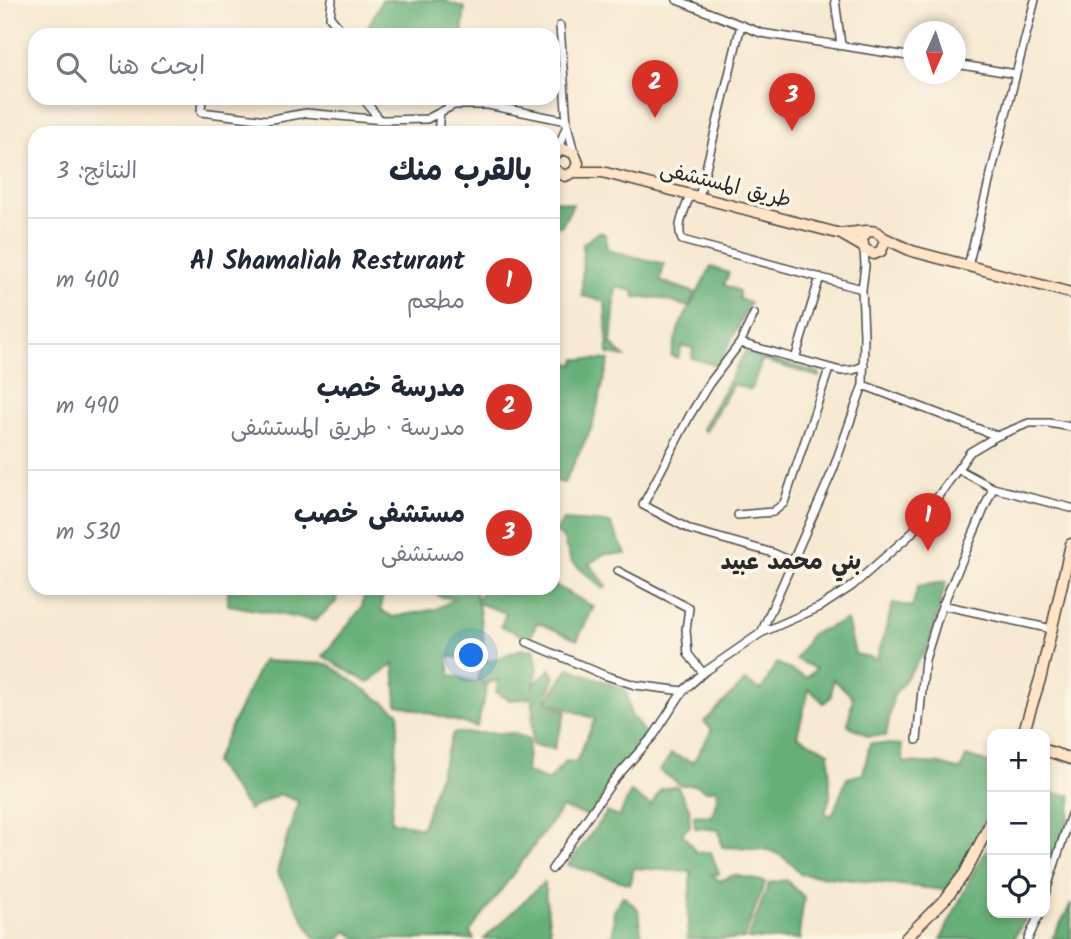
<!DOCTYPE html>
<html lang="ar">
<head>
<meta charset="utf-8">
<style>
	:root { --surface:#fff; --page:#f2f2f3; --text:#1f2937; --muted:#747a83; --line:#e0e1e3; --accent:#d93025 }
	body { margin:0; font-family:Kalam,"Playpen Sans Arabic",sans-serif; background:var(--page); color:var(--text); direction:rtl }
	.controls { position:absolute; right:21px; bottom:21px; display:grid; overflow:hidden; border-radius:14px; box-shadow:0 4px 10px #0003 }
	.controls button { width:63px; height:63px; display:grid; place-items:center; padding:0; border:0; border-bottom:2px solid var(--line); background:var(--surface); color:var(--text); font:35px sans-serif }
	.compass { position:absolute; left:903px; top:21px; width:63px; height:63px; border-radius:50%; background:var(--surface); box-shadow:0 4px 10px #0003; rotate:183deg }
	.you { position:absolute; left:472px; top:656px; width:24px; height:24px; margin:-18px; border:5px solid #fff; border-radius:50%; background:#1a73e8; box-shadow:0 0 0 10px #1a73e833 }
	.badge { display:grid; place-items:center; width:46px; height:46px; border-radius:50%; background:var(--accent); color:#fff; font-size:23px; font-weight:700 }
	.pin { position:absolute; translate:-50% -58px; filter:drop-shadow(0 2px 4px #0008) }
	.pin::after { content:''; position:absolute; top:37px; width:24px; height:21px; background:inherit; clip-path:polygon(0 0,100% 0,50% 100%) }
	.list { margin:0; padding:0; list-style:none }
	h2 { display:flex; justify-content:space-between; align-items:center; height:91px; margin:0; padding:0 28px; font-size:30px }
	h2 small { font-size:23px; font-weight:400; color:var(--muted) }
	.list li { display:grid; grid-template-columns:46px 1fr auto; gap:21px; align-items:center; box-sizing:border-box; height:126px; padding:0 28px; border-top:2px solid var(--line) }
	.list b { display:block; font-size:26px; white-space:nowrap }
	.list p { margin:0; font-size:23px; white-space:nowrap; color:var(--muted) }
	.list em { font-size:23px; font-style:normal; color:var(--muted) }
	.icon { flex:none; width:38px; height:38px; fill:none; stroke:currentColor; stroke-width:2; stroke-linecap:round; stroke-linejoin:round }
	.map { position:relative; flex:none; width:1071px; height:939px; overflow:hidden; direction:ltr }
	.search { position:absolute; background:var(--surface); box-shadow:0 4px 10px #0003; left:28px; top:28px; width:532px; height:77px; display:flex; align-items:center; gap:18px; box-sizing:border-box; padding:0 24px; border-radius:21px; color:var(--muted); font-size:26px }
	.panel { position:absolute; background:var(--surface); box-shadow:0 4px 10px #0003; left:28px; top:126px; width:532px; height:469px; border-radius:21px; direction:rtl }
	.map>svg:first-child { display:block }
	.forest { fill:#66b078; stroke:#486e52; stroke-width:2 }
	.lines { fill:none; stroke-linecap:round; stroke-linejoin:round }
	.street-casing { stroke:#4a4844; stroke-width:10 }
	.secondary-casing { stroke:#4a4844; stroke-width:13 }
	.street { stroke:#fff; stroke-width:7 }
	.secondary { stroke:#ffe4c6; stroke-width:10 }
	.labels { text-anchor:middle; stroke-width:7; stroke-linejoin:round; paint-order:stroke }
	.street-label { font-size:21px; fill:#2b2b2b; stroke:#fcf5e5 }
	.neighbourhood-label { font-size:23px; font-weight:bold; fill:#2b2b2b; stroke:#fcf5e5 }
</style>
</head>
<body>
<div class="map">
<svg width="1071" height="939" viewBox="0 0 1071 939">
	<rect width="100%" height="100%" fill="#fcf5e5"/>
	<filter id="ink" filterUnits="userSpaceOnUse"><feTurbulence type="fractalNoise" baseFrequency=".0143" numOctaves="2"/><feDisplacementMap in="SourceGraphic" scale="14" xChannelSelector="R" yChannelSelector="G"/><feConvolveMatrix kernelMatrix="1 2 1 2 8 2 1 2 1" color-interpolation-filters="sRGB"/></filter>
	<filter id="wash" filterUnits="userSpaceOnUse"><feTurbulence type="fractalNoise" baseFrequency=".00686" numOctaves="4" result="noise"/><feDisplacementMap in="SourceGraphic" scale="28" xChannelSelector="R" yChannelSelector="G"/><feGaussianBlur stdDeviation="1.57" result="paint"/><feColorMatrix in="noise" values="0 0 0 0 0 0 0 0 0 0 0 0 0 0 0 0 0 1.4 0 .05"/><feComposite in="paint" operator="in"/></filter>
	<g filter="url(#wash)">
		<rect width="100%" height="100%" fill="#f7e9d2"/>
		<path class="forest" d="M382 0H442L465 8 462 35H378L367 29Z
			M553 200 573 204 562 226H553Z
			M599 232 605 234 607 250 664 264 660 281 696 293 688 307 660 298 635 297 634 291 616 287 611 344 625 357 608 354 605 301 582 296 583 244Z
			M711 267 729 273 724 285 739 291V299L750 303 718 366 692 358 693 348 682 346 678 358 671 356 679 327Z
			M745 352 820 373 819 377 762 360 751 390 733 384 706 431 702 429Z
			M576 359 609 360 592 427 564 483 553 480V390L557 393 567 362 574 365Z
			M563 520 610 523 626 554H604L589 564 607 586 604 589 571 561 563 538 556 532Z
			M946 582 928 647 893 697 886 736H868L848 725 853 697 833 679 831 697 824 703 809 689 797 736 829 752 830 797 825 813 832 816 847 778 863 774 870 743 901 745 903 762 940 764 961 770 966 756 992 764V808L961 869 945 890 800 874C777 843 757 849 722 847L719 830 695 828 694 815 712 816 717 798 716 789 706 791 696 785H681L660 771 671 754 693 762 712 730 704 722 745 681 761 690 777 663 806 678 816 669 796 659 811 634 847 620 855 654 877 659 893 603 912 607 918 586Z
			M553 584 594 607 577 640 537 622 530 639 501 626 506 613 478 603 487 662 448 656 450 675 487 686 477 727 397 704 394 664 368 683 323 656 362 607 365 588H383L381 610 393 617 436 609 455 599 439 596 432 588H475L477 602 483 588H553Z
			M228 588H338L336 602 315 621 228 605Z
			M534 649 538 668 534 685 550 669 555 676 545 703 566 711 554 749 532 745 533 698 510 700 496 693 498 680 487 684 477 680 482 664 519 650Z
			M262 661 328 664 399 713 391 821 422 828 453 733H513L529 740 526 772 548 781 566 761 576 762 595 719 547 701 569 668 626 690 630 713 649 739 589 816 562 808 470 932 474 939H359L346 931 340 939H315L277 872 298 801 279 794 249 810 214 763Z
			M677 786 689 808 690 826 682 833 696 852H711L719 874H711L720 881 734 875 765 882 744 939H687L691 872 634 868 630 884 568 865 607 812 619 817 631 792 651 806 661 789Z
			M1045 794 1071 795C1071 824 1057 855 1045 880Z
			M992 843V913H1029L1013 939H941L978 863Z
			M786 880 804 897 799 935 801 939H748L769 883Z
			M544 882 551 939H484Z
			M623 896 638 909 641 933 645 939H607L613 933 614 909Z
			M1071 904V939H1052Z"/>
	</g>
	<g filter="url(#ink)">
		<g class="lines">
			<g class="street-casing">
				<path id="street" d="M332 0 330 17 345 35
					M677 0 761 33 914 57
					M835 0 841 45
					M560 26 567 124 574 153
					M956 64 1016 74 968 266
					M1016 74 1035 0
					M202 98 201 112 267 120 306 113 383 120 427 119 454 105H488L567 121
					M363 98 380 120
					M438 133 440 112
					M557 151 567 125
					M690 195C686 208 675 227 682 240L862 289
					M699 197 741 25
					M754 314 740 343 709 384 690 415 643 505 691 530 773 553 791 561
					M740 343 841 371 853 370 864 366
					M795 359 820 277
					M863 385 997 436
					M958 469 993 488 1071 508
					M738 515 773 512 784 503 829 369
					M618 571 689 608 686 630 688 654 703 673
					M942 605 1052 629
					M761 633 833 470 863 385 864 335 862 289 865 266 864 249
					M527 642 604 675 635 685 683 691 703 673 761 633 820 607 852 586 911 534 970 452 997 436 1029 423H1049L1071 427
					M917 740 925 660 939 614 993 488
					M552 869 613 781 654 735 683 691
					M1045 894 1071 814
					M1028 939 1040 913"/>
			</g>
			<g class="secondary-casing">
				<path id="secondary" d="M553 156 562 149 574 153 578 163 574 172
					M553 169 565 176 574 172H602L841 234 862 246
					M845 233C860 233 878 225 885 241L881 251 874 254 864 249 862 239 866 233
					M884 238 912 251 1071 293
					M1023 734 1041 676 1071 544
					M1045 750 1071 759
					M905 939 947 897 965 873 992 820"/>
			</g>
			<use href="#street" class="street"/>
			<use href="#secondary" class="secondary"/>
		</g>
	</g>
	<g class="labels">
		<g class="street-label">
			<text transform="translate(726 184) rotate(14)" y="7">طريق المستشفى</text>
		</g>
		<g class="neighbourhood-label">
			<text x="791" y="569">بني محمد عبيد</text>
		</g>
	</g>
</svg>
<div class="controls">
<button>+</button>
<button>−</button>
<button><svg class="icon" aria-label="locate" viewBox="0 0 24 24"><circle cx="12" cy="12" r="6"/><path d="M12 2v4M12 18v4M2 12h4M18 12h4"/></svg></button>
</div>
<svg class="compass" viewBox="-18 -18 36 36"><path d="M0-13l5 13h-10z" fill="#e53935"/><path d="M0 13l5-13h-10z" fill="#747a83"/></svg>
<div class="you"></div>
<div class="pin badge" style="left:928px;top:551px">1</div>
<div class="pin badge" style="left:655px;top:118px">2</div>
<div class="pin badge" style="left:792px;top:131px">3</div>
<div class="search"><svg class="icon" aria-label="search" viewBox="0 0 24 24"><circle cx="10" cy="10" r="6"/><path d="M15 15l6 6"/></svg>ابحث هنا</div>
<section class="panel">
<h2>بالقرب منك<small>النتائج: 3</small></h2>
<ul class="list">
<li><span class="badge">1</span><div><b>Al Shamaliah Resturant</b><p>مطعم</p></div><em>400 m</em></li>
<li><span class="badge">2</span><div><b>مدرسة خصب</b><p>مدرسة · طريق المستشفى</p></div><em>490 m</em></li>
<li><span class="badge">3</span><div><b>مستشفى خصب</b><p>مستشفى</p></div><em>530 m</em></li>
</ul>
</section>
</div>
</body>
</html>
